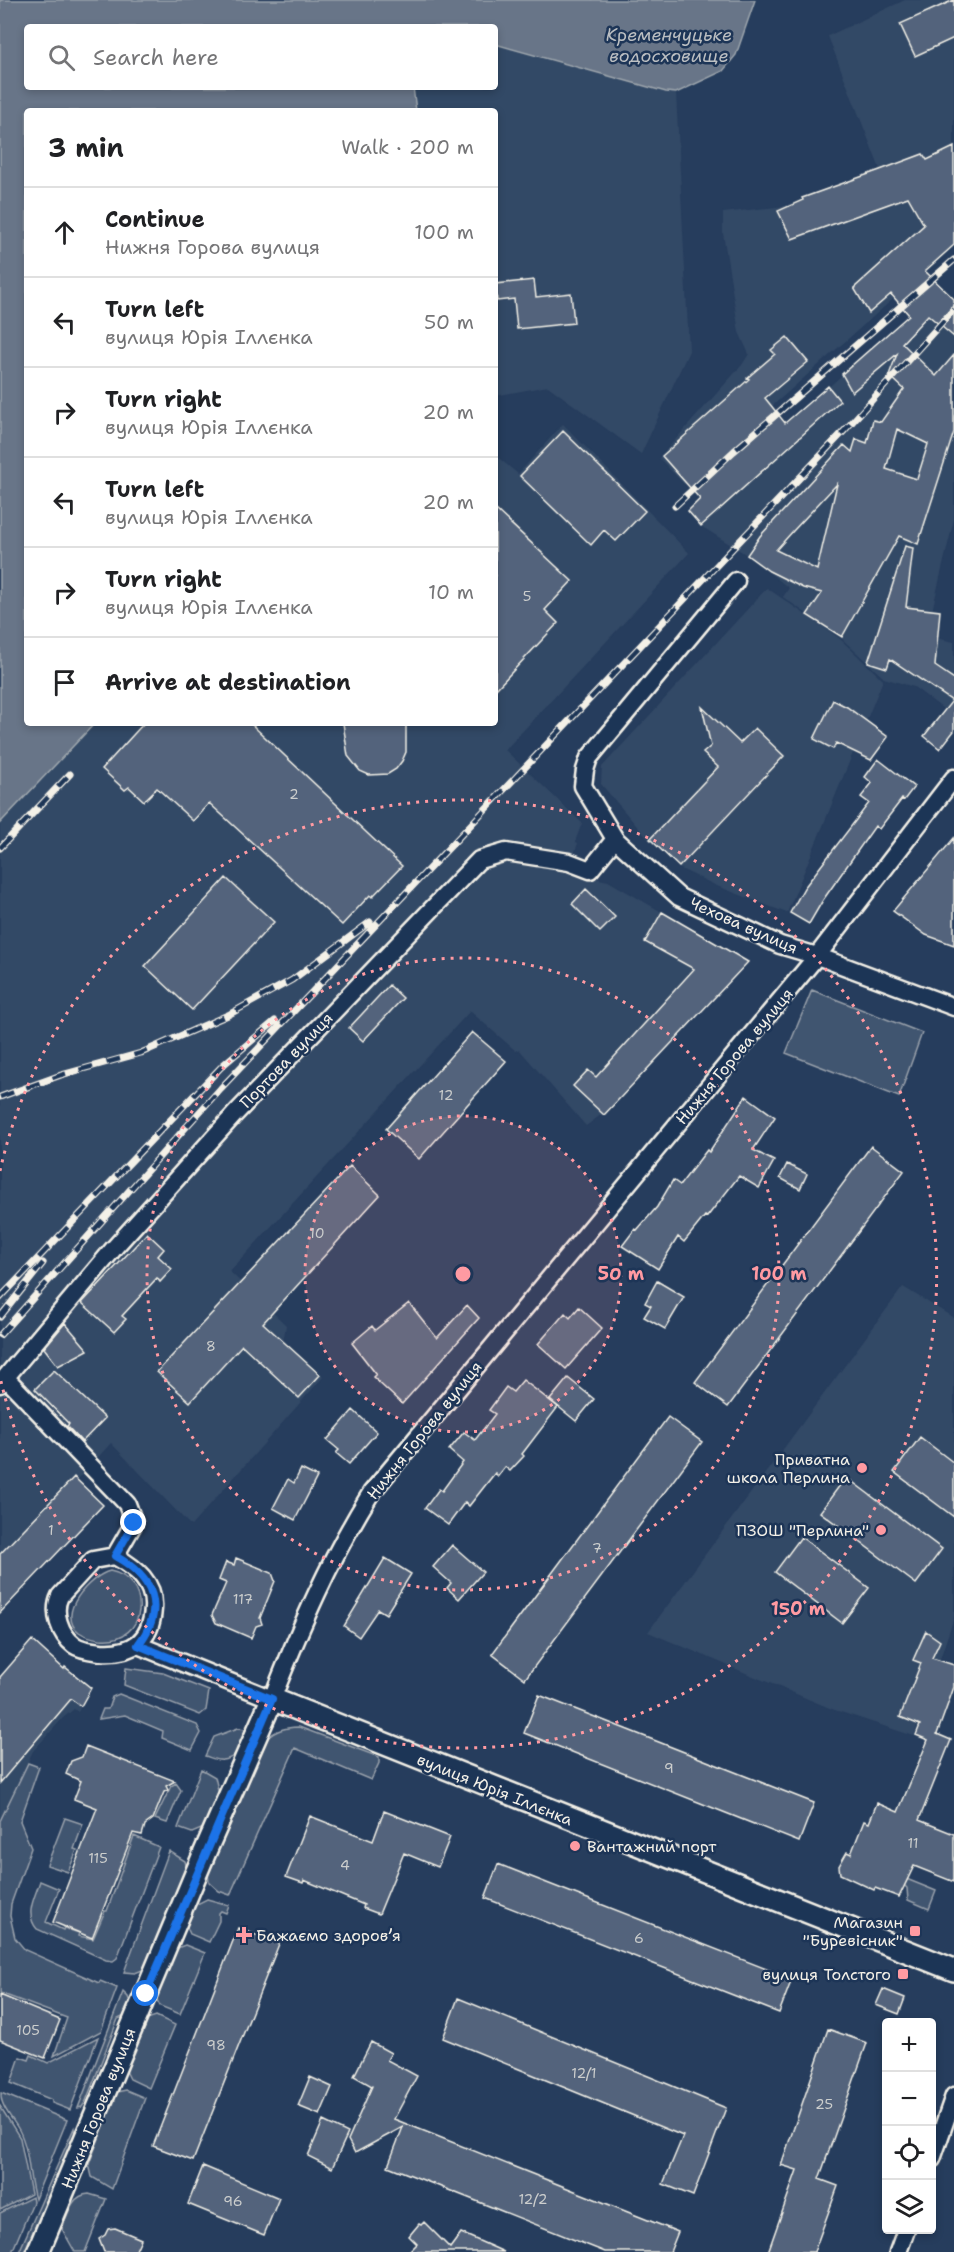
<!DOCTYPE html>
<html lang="en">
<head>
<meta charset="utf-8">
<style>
	:root { --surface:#fff; --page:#f2f2f2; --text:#202124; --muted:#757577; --line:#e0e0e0 }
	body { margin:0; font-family:"Shantell Sans",sans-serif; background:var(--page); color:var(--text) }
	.controls { position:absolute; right:18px; bottom:18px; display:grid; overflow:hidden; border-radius:6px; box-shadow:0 3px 9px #0003 }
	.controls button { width:54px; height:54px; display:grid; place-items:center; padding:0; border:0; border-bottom:2px solid var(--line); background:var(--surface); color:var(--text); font:30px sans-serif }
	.stop { position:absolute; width:18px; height:18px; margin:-14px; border:4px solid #1a73e8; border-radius:50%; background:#fff }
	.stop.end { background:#1a73e8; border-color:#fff; box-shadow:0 2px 6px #0008 }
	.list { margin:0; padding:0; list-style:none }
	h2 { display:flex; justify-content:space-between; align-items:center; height:78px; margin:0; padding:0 24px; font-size:26px }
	h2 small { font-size:20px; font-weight:400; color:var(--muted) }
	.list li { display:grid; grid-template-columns:39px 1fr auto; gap:18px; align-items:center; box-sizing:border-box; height:90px; padding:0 24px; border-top:2px solid var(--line) }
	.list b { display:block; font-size:22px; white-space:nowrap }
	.list p { margin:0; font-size:20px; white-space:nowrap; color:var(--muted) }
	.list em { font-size:20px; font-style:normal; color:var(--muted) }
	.icon { flex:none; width:33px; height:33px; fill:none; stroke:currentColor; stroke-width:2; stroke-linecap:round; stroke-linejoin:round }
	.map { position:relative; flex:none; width:954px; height:2252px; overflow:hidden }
	.search { position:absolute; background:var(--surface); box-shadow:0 3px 9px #0003; left:24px; top:24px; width:474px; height:66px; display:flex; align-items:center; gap:15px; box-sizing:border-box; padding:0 21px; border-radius:6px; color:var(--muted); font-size:22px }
	.panel { position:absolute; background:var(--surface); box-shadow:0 3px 9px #0003; left:24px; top:108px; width:474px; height:618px; border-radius:6px }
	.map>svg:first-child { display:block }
	.built { fill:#334966 }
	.green { fill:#40546f; stroke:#9aa2ac; stroke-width:1.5 }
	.water { fill:#677588; stroke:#9fa7ae; stroke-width:1.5 }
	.building { fill:#52647b; stroke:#f4f1e8; stroke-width:1.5; fill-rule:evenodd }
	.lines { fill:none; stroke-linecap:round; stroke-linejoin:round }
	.minor-casing { stroke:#f4f1e8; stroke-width:21 }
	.tertiary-casing { stroke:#f4f1e8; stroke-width:26 }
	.minor { stroke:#1d3557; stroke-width:16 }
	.tertiary { stroke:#1d3557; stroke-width:21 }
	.rail-casing { stroke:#f4f1e8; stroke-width:7 }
	.rail { stroke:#1d3557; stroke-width:4.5; stroke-dasharray:14; stroke-linecap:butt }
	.route { stroke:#1a73e8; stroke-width:8 }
	.ring { fill:none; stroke:#ff9aa2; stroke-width:3; stroke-dasharray:3 6 }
	.poi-dot { fill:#ff9aa2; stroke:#1d3557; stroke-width:2 }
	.labels { text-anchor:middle; stroke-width:5; stroke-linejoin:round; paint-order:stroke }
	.number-label { font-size:14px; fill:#cccecd }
	.street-label { font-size:16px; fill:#f4f1e8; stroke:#1d3557 }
	.poi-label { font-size:16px; fill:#f4f1e8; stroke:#1d3557; text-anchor:end }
	.water-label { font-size:18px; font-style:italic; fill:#bcbfc2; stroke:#1d3557 }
	.centre { fill:#ff9aa2; stroke:#1d3557; stroke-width:3 }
	.ring-label { font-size:18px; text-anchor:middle; font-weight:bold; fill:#ff9aa2; stroke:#1d3557; stroke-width:5; stroke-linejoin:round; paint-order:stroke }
</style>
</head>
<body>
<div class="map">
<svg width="954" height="2252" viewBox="0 0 954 2252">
	<rect width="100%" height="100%" fill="#263d5d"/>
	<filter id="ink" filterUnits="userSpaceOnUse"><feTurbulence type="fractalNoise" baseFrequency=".0167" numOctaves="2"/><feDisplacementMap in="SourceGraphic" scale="12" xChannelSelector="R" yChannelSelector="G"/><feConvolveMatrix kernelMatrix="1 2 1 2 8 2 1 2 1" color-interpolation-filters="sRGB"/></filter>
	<g filter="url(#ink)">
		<path class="built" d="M905 0H954V245L684 484 659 458 742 365 749 354 739 332 723 233V213L785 206 880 169 828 36Z
			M495 44 666 92 676 93 689 351 641 454 548 386 495 396V111H416L413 87H495Z
			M940 285 954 299V519L926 636 954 642V717L914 687 884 678 840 637 783 597 789 588 747 555 701 526 688 511 898 326Z
			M563 424 689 553 505 750 582 823 576 839V842L578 843 574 854 572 853 567 872 608 881 748 962 604 1115 602 1114 586 1126 519 1049 516 1051 470 1011 233 1268 229 1271 286 1325 283 1342 323 1377 191 1526 111 1443 79 1478 74 1476 0 1554V823L95 723H495V455L518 474Z
			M767 588 839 638 883 680 787 913 717 886 679 868 648 839 601 784 602 767Z
			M903 1287 954 1318V1617L914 1736 832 1709 648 1632Z
			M32 1640 47 1653 39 1663 57 1678 65 1667 91 1688 78 1712 74 1709 63 1718 33 1751 0 1822V1677Z"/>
		<path class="green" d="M812 990 922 1033 899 1097 786 1053Z
			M110 1571C152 1579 149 1644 100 1639 93 1638 85 1636 79 1632 55 1614 90 1576 110 1571Z
			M126 1668 163 1673 209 1691 206 1710 200 1715 124 1685Z
			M119 1694 197 1725 201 1733 192 1750 162 1738 163 1731 125 1715 99 1719 103 1709H108L112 1697Z
			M299 1727 379 1757V1763L371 1780 295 1748 230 1895 219 1891 209 1882 208 1873 263 1743C272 1731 284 1727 299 1727Z
			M238 1728 246 1729C245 1742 236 1762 219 1760 215 1760 209 1757 205 1756L214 1737Z
			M28 1763 39 1767 20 1821 31 1848 11 1904 10 1916 15 1938 25 1950 99 1983 100 1981 117 1988 101 2031 54 2056 67 2018 0 1993V1821Z
			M201 1769 215 1777 219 1794 206 1827 192 1833 178 1828Z
			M176 1783 181 1790 167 1823 155 1819 171 1786Z
			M65 1818 83 1824 74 1849 77 1850 68 1872 47 1865Z
			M134 1836 159 1847 117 1958 113 1961 106 1960 37 1929C24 1914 35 1897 40 1881L59 1889 46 1922 63 1930 64 1928 79 1933 78 1936 93 1939 105 1911H107Z
			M169 1851 185 1861 187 1869 145 1969 135 1973 124 1972Z
			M899 1876 936 1891 929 1909 908 1900 907 1888 898 1879Z
			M207 1899 229 1905 226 1913 221 1911 219 1913V1921L209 1942 190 1934 186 1925 195 1905Z
			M185 1945 205 1953 180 2014 160 2006 156 1998 177 1948Z
			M123 1992 128 1997 131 2005 127 2015 118 2019 86 2101 82 2107 78 2108Z
			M156 2016 175 2025 149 2088 130 2079 126 2071 147 2019Z
			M98 2037 70 2110 52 2103V2100L11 2083 20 2057 29 2060 31 2055 48 2063Z
			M126 2090 145 2098 112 2189 92 2177 89 2164 117 2092Z
			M1 2093 67 2120 35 2199C28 2177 30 2151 19 2130 13 2119 0 2106 1 2093Z
			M0 2106 20 2138 31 2194 0 2210Z
			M74 2128 75 2136 24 2252H19Z
			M89 2194 106 2199 85 2252H75L62 2229C68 2214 71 2195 89 2194Z
			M32 2197 33 2202 12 2252H0V2213Z"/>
		<path class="water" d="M0 0H755L736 55 723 71 676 93 666 92 495 44V27H27V87H413L416 111H27V723H95L0 823Z"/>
		<path class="building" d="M954 0V38L915 56 900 24Z
			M954 147V245L925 271 954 299V337L928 315 902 343 936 376 954 355V432L918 544 899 536 842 637 807 615 822 593 803 588 769 571 747 555 760 536 844 445 852 452 856 439 867 443 873 420 881 422 904 389 889 375 897 354 852 392 842 374 909 315 891 294 869 313 854 288 924 225 908 197 792 239 778 211 803 200 802 198 880 170 923 154 927 160ZM897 429 928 444 917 479 886 469ZM837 484 817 570 776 550 793 531Z
			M534 280 536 297 571 293 574 323 517 329 514 299 497 301 495 284Z
			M787 337 808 362 765 398 785 423 828 386 840 401 701 526 688 511 700 499 662 456 749 379 747 378 775 354 771 350Z
			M563 431 645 511 616 541 604 530 591 545 520 476Z
			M495 509 572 581 545 610 558 623 495 690Z
			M905 546 913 548 906 607 940 611 935 666 954 679V731L940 749 924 736 952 701 890 659 887 668 868 662Z
			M833 700 847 707 888 737 871 760 836 743 833 749 814 739Z
			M702 707 740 743 755 728 784 756 679 867 650 839 718 767 703 753 711 746Z
			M144 723H250L402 866 372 897 370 895 342 925 209 803 193 821 157 788 144 801 129 787 125 790 102 769Z
			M343 723H406V752L402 761 396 769 388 774 369 775 360 771 348 756Z
			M878 759 914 787 904 800 902 799 879 829 875 826 823 900 809 924 790 913 804 888 869 803 861 797 872 783 865 777Z
			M954 838V945L926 935 893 911Z
			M226 878 274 922 192 1010 145 966Z
			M586 889 615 917 600 932 572 904Z
			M662 912 748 962 604 1115 573 1086 588 1070 596 1077 694 969 645 942Z
			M389 985 403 998 363 1041 349 1028Z
			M472 1032 506 1061 419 1159 386 1129Z
			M746 1096 775 1117 753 1150 774 1161 759 1188 739 1176 707 1217 705 1216 684 1242 678 1237 658 1269 622 1246 635 1229 637 1230 657 1207 673 1180 680 1185 707 1150 709 1152Z
			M871 1146 904 1171 728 1407 695 1382Z
			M787 1164 807 1174 800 1189 780 1178Z
			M350 1166 380 1195 263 1323 320 1375 299 1398 242 1345 190 1402 157 1372Z
			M147 1233 164 1249 158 1256 172 1269 160 1282 157 1278 122 1316 126 1319 114 1332 82 1303Z
			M657 1281 684 1297 665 1329 644 1317 651 1306 645 1303Z
			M409 1303 437 1338 467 1305 479 1318 402 1404 373 1377 376 1374 352 1343 372 1326 375 1330Z
			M579 1307 602 1328 566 1369 538 1344 565 1313 570 1318Z
			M65 1323 88 1350 58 1366 44 1348Z
			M54 1370 105 1418 82 1442 67 1426 69 1424 35 1389Z
			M568 1378 594 1399 576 1421 550 1400Z
			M523 1380 558 1407 522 1454 524 1456 510 1471 505 1467 498 1476 495 1473 469 1506 465 1502 448 1525 425 1508 439 1489 442 1491 463 1462 449 1450 464 1432 475 1440 495 1414 489 1410 506 1387 513 1392Z
			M353 1410 377 1432 349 1464 336 1453 339 1450 327 1440Z
			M668 1417 702 1442 525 1679 492 1654Z
			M920 1437 954 1463V1517L894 1472Z
			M301 1469 317 1477 295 1520 273 1508 288 1479 294 1483Z
			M74 1477 103 1505 0 1613V1554Z
			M846 1477 942 1549 916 1584 820 1512Z
			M801 1537 869 1588 842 1623 775 1572Z
			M452 1545 483 1572 459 1599 447 1588 451 1583 433 1567Z
			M236 1558 272 1573 275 1581 260 1618 262 1624 256 1626 251 1638 216 1623 212 1615 226 1583 219 1580 226 1562 234 1565Z
			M385 1558 411 1574 386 1614 378 1609 359 1637 344 1626Z
			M926 1631 940 1641 932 1658 954 1665V1687L937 1734 951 1740 919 1820 954 1834V1882L914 1866 899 1897 875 1888 874 1890 840 1874 839 1866 847 1852 851 1854 864 1821 869 1823 877 1803 898 1812 928 1740 916 1735 920 1725 900 1717 921 1663 913 1660Z
			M32 1640 64 1669 65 1667 91 1688 81 1706 71 1699 0 1783V1677Z
			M539 1695 814 1803 799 1842 524 1733Z
			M86 1746 175 1781 166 1786 168 1790 164 1792 153 1819 145 1825 142 1835 133 1833 92 1938 53 1922 97 1808 74 1799 81 1781 66 1774 71 1761 82 1757Z
			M384 1811 450 1837 438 1867 404 1853 379 1914 363 1908 364 1905 304 1880 303 1883 286 1877 310 1816 373 1841Z
			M498 1864 792 1979 779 2013 485 1898Z
			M238 1928 279 1944 193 2161 153 2146Z
			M883 1989 905 1998 899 2014 876 2005Z
			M0 1995 60 2020 45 2058 0 2040Z
			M458 1998 726 2108 693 2196 663 2184 683 2136 443 2038Z
			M828 2029 867 2043 819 2179 838 2186 814 2252H768L797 2170 781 2165Z
			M371 2042 391 2053 387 2060 417 2076 394 2119 678 2232 670 2252H605L388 2166 403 2127 355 2153 348 2140 372 2086 354 2076Z
			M310 2077 332 2087 320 2115 298 2106Z
			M323 2121 348 2133 332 2168 308 2156Z
			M203 2166 279 2198 264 2235 188 2204Z
			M424 2222 450 2248 461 2233 504 2252H409L417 2244 409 2236 419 2224 421 2225Z
			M115 2228 141 2239 135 2252H104L99 2239 105 2235 108 2229Z"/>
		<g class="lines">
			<g class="minor-casing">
				<path id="minor" d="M736 581 589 758 585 770 583 786 615 839 679 897 780 945 817 956 954 1007
					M6 1378 127 1504 134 1523 115 1556
					M0 1384 115 1247 234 1115 479 860 506 852 569 862 590 870 615 839
					M115 1556C136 1568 155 1583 153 1609 151 1641 132 1654 101 1652 93 1651 81 1650 74 1645 60 1634 52 1612 60 1596L93 1560Z
					M138 1645 272 1699C300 1628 330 1558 371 1493L817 956 954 778
					M932 2159 954 2096
					M898 2252 906 2230"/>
			</g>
			<g class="tertiary-casing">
				<path id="tertiary" d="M38 2252 205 1852 272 1699 954 1970"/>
			</g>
			<use href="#minor" class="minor"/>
			<use href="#tertiary" class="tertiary"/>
			<g class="rail-casing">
				<path id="rail" d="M675 506 734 451 954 260
					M0 848 70 774
					M0 1097 61 1075 141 1053 228 1015 292 980 370 922
					M0 1298 223 1065 275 1021
					M0 1317 43 1263
					M0 1335 221 1088 845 430 954 309"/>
			</g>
			<use href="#rail" class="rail"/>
		</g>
	</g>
	<g class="lines" filter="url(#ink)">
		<path class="route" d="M134 1523 115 1556C153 1577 167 1608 138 1645L272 1699 146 1994"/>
	</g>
	<circle cx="463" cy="1274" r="158" fill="#ff9aa2" fill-opacity=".12"/>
	<g class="ring">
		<circle cx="463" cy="1274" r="158"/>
		<circle cx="463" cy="1274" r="316"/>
		<path d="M0 1171A474 474 0 1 1 0 1377"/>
	</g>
	<g class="poi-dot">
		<circle cx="862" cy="1468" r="6"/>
		<circle cx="881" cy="1530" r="6"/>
		<circle cx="575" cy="1846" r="6"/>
		<rect x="909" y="1925" width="12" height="12" rx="3"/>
		<path d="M241 1926h6v6h6v6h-6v6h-6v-6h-6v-6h6z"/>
		<rect x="897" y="1968" width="12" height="12" rx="3"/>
	</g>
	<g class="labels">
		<g class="number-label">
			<text x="527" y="601">5</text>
			<text x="294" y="799">2</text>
			<text x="446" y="1100">12</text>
			<text x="317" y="1238">10</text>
			<text x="211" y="1351">8</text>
			<text x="51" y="1535">1</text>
			<text x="597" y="1553">7</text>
			<text x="243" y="1604">117</text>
			<text x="669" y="1773">9</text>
			<text x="913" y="1848">11</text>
			<text x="98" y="1863">115</text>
			<text x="345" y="1870">4</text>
			<text x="639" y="1943">6</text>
			<text x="28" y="2035">105</text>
			<text x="216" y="2050">98</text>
			<text x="584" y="2078">12/1</text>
			<text x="824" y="2109">25</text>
			<text x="533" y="2204">12/2</text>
			<text x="233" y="2206">96</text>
		</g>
		<g class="street-label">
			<text transform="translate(744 925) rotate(24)" y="6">Чехова вулиця</text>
			<text transform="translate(734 1056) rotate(-50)" y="6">Нижня Горова вулиця</text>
			<text transform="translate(286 1060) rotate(-46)" y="6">Портова вулиця</text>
			<text transform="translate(424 1430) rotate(-51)" y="6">Нижня Горова вулиця</text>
			<text transform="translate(495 1789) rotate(22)" y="6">вулиця Юрія Іллєнка</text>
			<text transform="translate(98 2108) rotate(-68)" y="6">Нижня Горова вулиця</text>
		</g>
		<g class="poi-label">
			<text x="850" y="1465">Приватна<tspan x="850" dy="18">школа Перлина</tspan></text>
			<text x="869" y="1536">ПЗОШ "Перлина"</text>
			<text x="587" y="1852" text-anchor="start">Вантажний порт</text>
			<text x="903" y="1928">Магазин<tspan x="903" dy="18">"Буревісник"</tspan></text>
			<text x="256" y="1941" text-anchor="start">Бажаємо здоровʼя</text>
			<text x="891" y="1980">вулиця Толстого</text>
		</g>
		<g class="water-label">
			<text x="669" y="41">Кременчуцьке<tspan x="669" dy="21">водосховище</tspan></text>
		</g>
	</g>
	<circle cx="463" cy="1274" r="9" class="centre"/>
	<g class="ring-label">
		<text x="621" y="1280">50 m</text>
		<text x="779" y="1280">100 m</text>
		<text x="798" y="1615">150 m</text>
	</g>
</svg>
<div class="controls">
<button>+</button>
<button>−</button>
<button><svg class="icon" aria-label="locate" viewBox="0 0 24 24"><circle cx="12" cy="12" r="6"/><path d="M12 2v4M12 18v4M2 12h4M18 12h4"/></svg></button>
<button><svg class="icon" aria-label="layers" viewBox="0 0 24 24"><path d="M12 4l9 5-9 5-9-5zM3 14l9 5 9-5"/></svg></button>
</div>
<div class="stop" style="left:146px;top:1994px"></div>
<div class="stop end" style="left:134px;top:1523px"></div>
<div class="search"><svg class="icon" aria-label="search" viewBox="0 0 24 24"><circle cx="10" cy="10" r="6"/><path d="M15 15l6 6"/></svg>Search here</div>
<section class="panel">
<h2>3 min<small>Walk · 200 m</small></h2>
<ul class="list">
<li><svg class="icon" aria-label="ahead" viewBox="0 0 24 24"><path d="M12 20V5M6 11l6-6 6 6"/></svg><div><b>Continue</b><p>Нижня Горова вулиця</p></div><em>100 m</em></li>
<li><svg class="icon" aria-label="left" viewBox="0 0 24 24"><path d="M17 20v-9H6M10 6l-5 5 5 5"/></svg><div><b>Turn left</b><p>вулиця Юрія Іллєнка</p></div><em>50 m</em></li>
<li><svg class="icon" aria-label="right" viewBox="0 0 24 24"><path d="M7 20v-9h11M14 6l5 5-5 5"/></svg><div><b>Turn right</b><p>вулиця Юрія Іллєнка</p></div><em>20 m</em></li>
<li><svg class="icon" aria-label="left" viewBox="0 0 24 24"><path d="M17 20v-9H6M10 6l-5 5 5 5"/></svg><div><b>Turn left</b><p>вулиця Юрія Іллєнка</p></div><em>20 m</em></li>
<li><svg class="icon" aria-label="right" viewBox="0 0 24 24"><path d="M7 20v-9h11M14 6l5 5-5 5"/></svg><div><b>Turn right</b><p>вулиця Юрія Іллєнка</p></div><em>10 m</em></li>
<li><svg class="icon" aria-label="arrive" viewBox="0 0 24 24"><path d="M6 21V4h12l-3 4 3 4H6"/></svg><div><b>Arrive at destination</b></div></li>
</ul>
</section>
</div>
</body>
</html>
